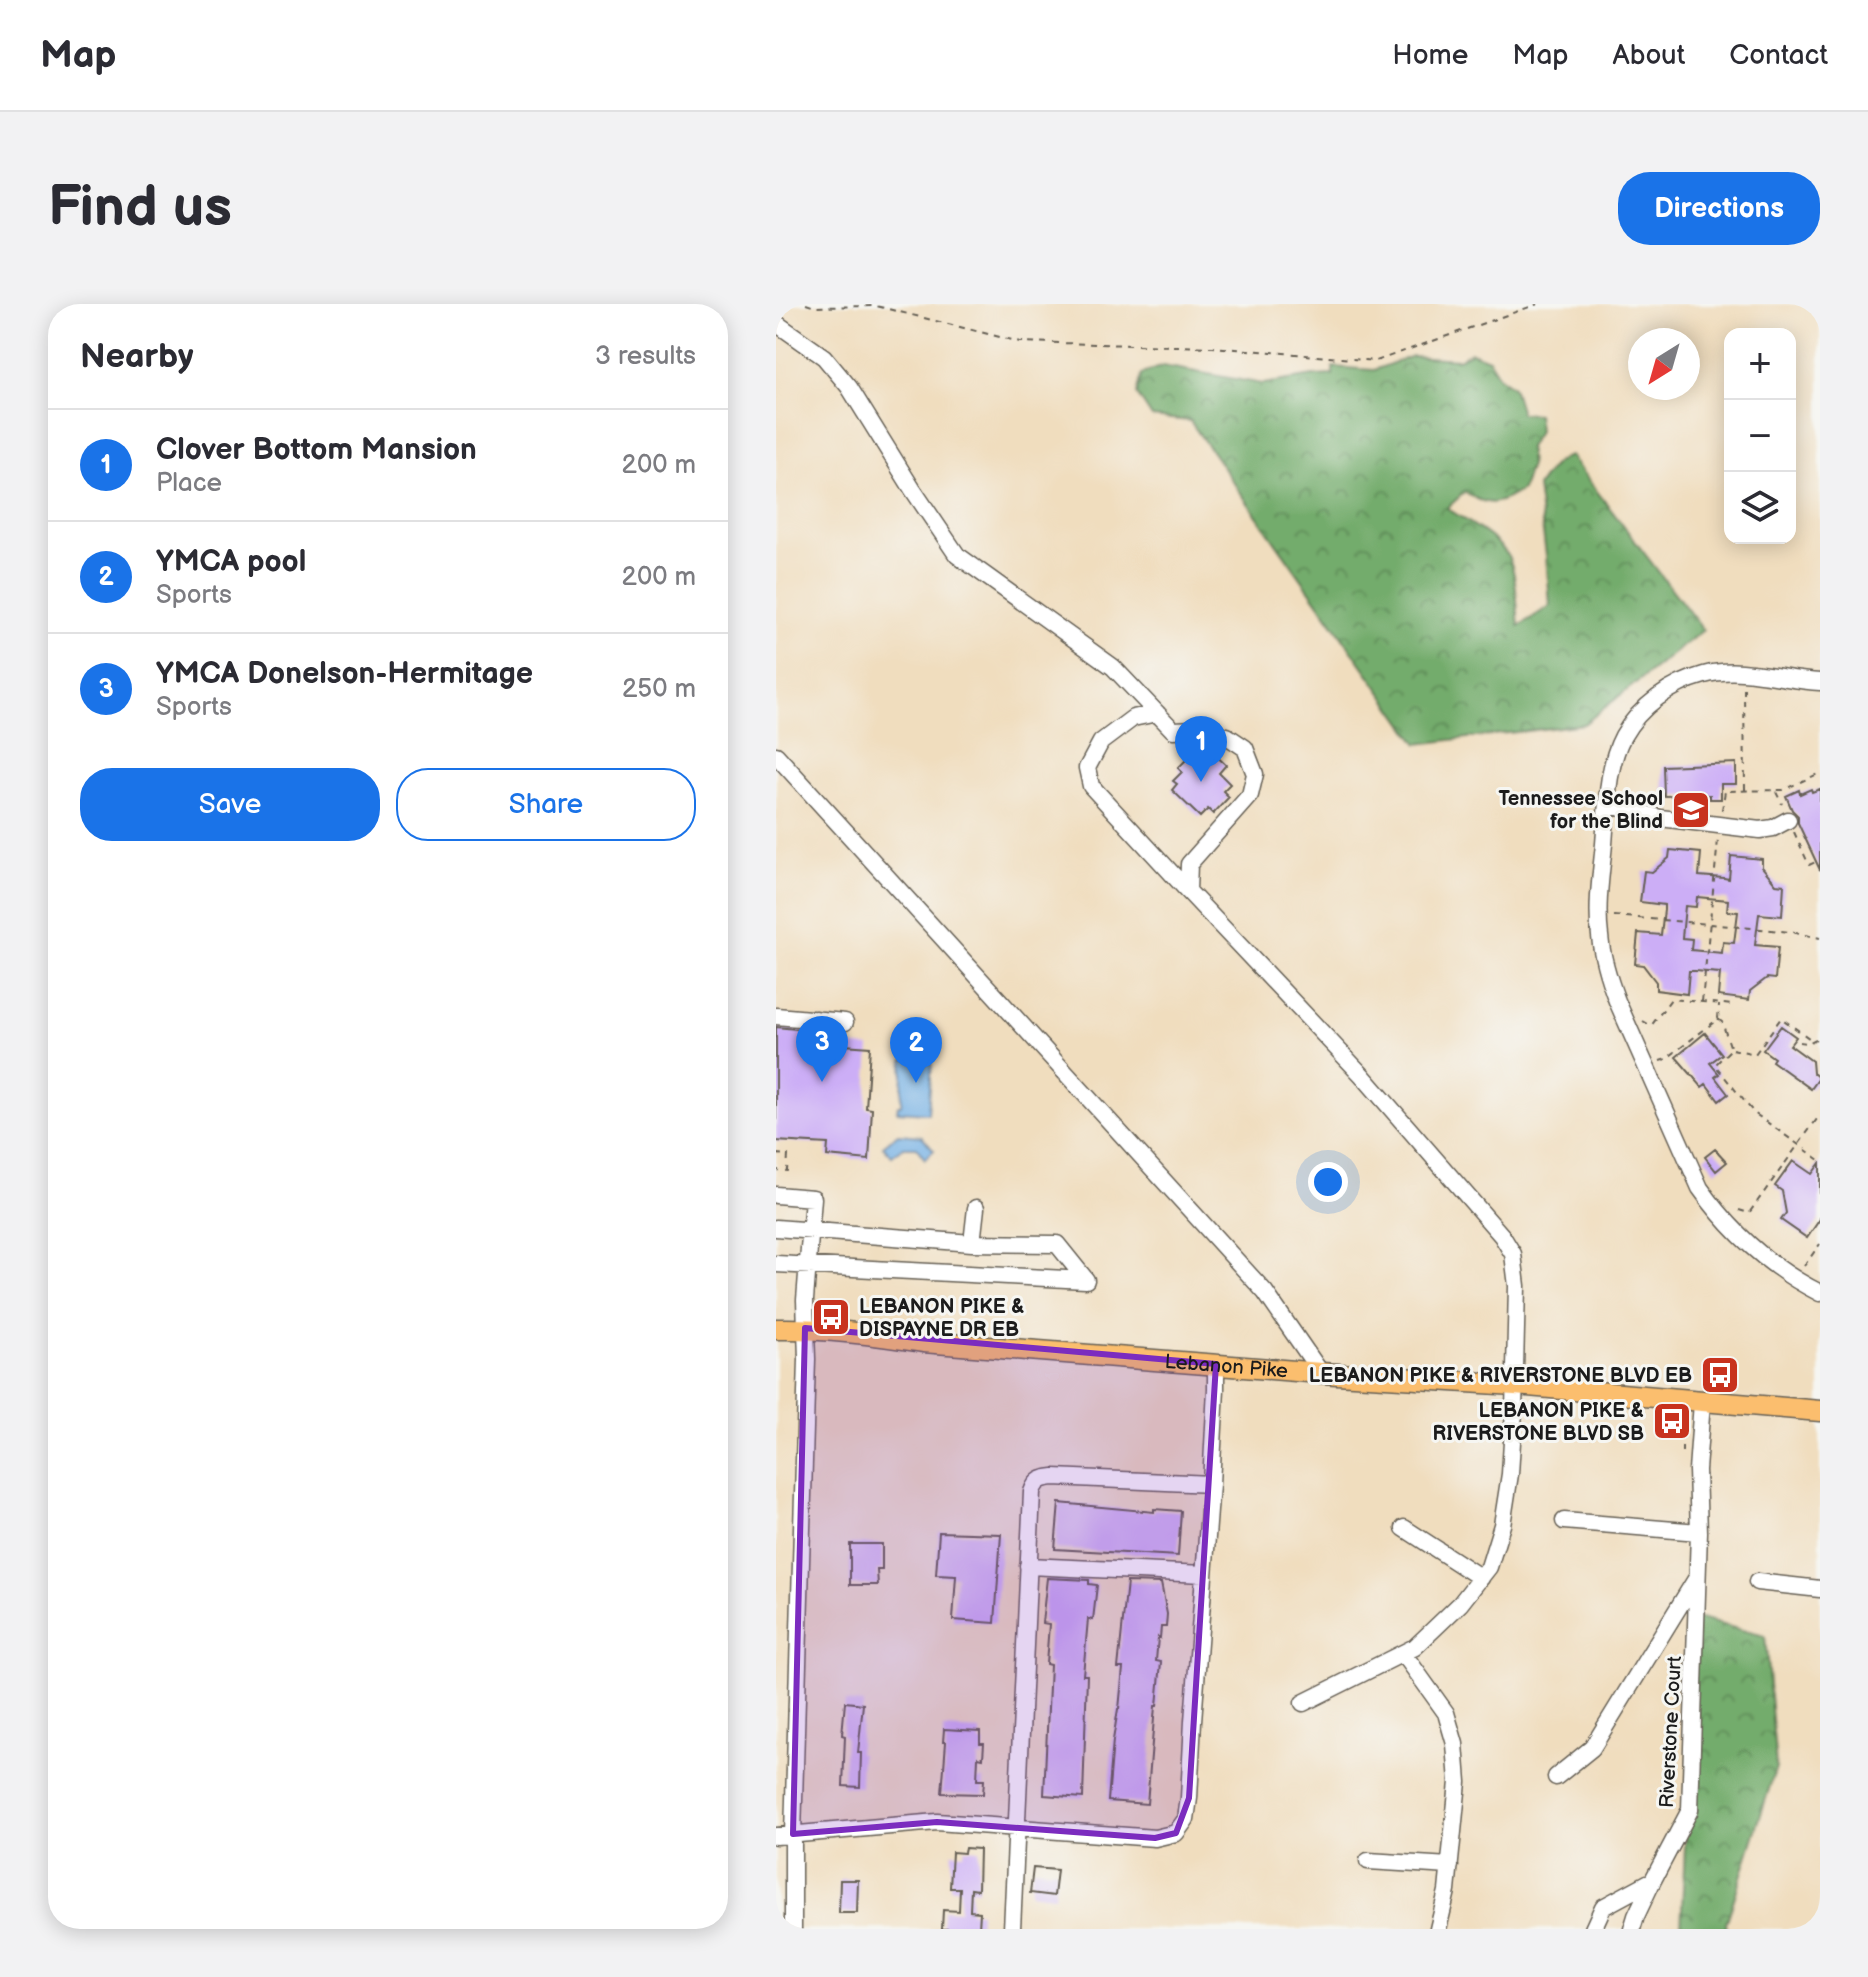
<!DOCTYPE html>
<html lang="en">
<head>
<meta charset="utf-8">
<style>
	:root { --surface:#fff; --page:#f2f2f3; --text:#2b2b33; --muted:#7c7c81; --line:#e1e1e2; --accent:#1a73e8 }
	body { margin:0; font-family:"Balsamiq Sans",sans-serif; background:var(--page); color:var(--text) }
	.controls { position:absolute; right:24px; top:24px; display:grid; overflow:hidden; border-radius:16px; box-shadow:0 4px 20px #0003 }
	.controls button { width:72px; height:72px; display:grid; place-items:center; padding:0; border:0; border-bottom:2px solid var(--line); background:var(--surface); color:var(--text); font:40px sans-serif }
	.compass { position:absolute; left:852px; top:24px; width:72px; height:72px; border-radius:50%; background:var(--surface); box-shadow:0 4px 20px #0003; rotate:217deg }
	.you { position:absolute; left:552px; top:878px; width:28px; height:28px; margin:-20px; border:6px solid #fff; border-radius:50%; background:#1a73e8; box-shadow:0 0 0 12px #1a73e833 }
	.badge { display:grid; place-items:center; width:52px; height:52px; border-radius:50%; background:var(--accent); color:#fff; font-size:26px; font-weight:700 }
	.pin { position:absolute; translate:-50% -66px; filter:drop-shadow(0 2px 4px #0008) }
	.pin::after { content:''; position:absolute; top:42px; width:28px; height:24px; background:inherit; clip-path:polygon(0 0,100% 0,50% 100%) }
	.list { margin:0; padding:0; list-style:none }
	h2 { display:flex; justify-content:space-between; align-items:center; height:104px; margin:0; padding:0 32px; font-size:34px }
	h2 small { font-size:26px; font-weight:400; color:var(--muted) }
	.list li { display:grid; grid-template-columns:52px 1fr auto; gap:24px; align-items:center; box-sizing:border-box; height:112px; padding:0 32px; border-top:2px solid var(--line) }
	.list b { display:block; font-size:30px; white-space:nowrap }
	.list p { margin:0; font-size:26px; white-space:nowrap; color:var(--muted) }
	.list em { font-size:26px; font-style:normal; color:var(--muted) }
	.actions { display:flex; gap:16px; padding:24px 32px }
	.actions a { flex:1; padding:18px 0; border:2px solid var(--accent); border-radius:32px; text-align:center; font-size:28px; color:var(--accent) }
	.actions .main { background:var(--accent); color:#fff }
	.icon { flex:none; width:44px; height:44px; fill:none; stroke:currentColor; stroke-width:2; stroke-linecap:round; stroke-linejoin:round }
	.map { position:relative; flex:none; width:1044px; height:1625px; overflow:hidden; border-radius:32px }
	header { display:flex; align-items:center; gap:48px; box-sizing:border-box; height:112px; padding:0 40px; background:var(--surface); border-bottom:2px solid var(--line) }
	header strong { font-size:38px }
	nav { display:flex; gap:44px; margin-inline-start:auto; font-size:28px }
	.intro { display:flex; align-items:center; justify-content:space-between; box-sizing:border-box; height:192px; padding:0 48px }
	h1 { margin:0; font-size:56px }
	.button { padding:20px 36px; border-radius:32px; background:var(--accent); color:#fff; font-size:28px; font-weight:700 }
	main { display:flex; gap:48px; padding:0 48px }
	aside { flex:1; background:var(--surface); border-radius:32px; box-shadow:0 4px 20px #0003 }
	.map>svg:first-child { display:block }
	.forest { fill:url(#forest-crowns); stroke:#486444; stroke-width:2 }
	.water { fill:#72afe4; stroke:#476680; stroke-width:2 }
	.building { fill:#ccaef6; fill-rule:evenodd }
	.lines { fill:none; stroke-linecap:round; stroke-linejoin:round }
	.minor-casing { stroke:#666055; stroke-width:19 }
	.major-casing { stroke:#666055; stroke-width:23 }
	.path { stroke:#666055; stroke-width:2; stroke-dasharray:6 6; stroke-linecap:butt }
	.minor { stroke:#fff; stroke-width:16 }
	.major { stroke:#fbbe6e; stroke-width:20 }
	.marked { fill:#7b2cbf; fill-opacity:0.2; stroke:#7b2cbf; stroke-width:6; stroke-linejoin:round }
	.labels { text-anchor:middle; stroke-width:6; stroke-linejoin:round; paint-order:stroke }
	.poi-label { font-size:20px; font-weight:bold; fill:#1c1c1c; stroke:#f6f6f2; text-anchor:end }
	.street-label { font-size:20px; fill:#1c1c1c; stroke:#f6f6f2 }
</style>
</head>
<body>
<header>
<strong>Map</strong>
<nav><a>Home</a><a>Map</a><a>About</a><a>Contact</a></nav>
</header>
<div class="intro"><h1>Find us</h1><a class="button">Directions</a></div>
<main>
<aside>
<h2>Nearby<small>3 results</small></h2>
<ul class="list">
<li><span class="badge">1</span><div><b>Clover Bottom Mansion</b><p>Place</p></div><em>200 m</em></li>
<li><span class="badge">2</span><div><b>YMCA pool</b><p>Sports</p></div><em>200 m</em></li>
<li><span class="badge">3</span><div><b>YMCA Donelson-Hermitage</b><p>Sports</p></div><em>250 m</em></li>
</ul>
<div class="actions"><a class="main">Save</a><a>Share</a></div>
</aside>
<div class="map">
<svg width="1044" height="1625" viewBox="0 0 1044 1625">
	<defs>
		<pattern id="forest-crowns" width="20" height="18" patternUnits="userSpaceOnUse" patternTransform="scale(2)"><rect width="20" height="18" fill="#73ac6c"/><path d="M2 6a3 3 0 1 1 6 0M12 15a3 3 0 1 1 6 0" fill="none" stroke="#5e8b58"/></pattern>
	</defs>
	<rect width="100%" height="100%" fill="#f6f6f2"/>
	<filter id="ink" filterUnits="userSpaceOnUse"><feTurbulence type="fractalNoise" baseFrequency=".0125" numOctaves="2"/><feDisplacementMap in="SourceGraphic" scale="16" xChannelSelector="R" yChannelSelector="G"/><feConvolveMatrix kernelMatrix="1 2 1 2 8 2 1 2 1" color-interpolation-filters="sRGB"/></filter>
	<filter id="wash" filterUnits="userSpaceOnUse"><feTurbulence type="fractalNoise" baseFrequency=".006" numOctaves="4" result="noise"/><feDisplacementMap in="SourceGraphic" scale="32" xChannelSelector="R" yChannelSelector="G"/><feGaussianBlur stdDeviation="1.8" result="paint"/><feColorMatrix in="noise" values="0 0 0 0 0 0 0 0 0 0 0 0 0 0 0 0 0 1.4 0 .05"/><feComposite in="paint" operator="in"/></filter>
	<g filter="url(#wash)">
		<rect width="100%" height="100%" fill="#f0ddbe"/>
		<path class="forest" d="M695 48 713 55 723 73 737 83 745 109 761 110 763 127 752 143 754 161 746 186C723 200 713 205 689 188L671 204C688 216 722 234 732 252 741 269 741 303 743 322L774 302 770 251 761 183C770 171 778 155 794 152L927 326 808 420 642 440 414 117 376 113 361 90 366 70 387 62 487 80 538 72 557 71V63L598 66 636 52 682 55Z
			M920 1314 989 1332 1000 1463 950 1620 951 1625H905Z"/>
		<path class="water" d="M128 755 156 757 152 809 121 807 122 801H125Z
			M122 830 146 832 158 846 149 855 140 843H127L116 852 107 842Z"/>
		<g id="blocks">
			<path class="building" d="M428 445 434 450 436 448 450 461 443 469 454 480 447 487 453 493 437 510 432 505 424 513 396 486 401 480 397 477 406 468 402 464 415 451 418 454Z
				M960 459V480H945V495H934V491L888 492 887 462Z
				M1035 485 1036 488 1044 485V566L1022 519V512L1016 506 1010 492 1023 486 1024 490Z
				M894 546 925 549 923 572 948 574 953 575 955 552 986 555V563L1000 580 1008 581 1006 612 983 610 979 641 1002 643 999 675 991 674 974 687 973 696 942 692 944 669 919 667H913L911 690 880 686V678L867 661 859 660 862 629 885 631 888 606V601L864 598 868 567 876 568 893 554ZM921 593 952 596 951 607 962 608 958 639 947 638 946 649 915 646 916 635 906 634 909 602 920 603Z
				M1005 722 1020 733 1014 741 1036 757 1037 769 1043 774 1035 785 996 757 998 754 987 746Z
				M0 723 30 726 29 745 31 746 33 754 38 757 43 758 49 756 53 748H54L55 740 94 743 90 804 96 805 93 856 51 852 52 840 0 837Z
				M929 729 946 750 934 759 943 770 939 773 952 790 943 797 930 780 926 783 900 753Z
				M939 845 951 858 940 867 929 853Z
				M1017 857 1036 870 1044 859V915L1031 934 1005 916 1010 909 1006 887 999 882Z
				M283 1199 378 1208V1205L405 1207 402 1252 279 1245Z
				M163 1228 225 1230 219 1319 177 1316 180 1272 160 1271Z
				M74 1240H106V1266H101L102 1281H74Z
				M271 1274 313 1276V1280L321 1281 317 1316 312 1315 307 1371H311L307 1494 268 1491 274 1361 270 1360 273 1320 266 1319Z
				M351 1278 385 1279 391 1310 390 1323H385L384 1334 382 1333 380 1357 385 1358 381 1402H379L371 1500 332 1497 337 1436 342 1405H343L347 1364H342Z
				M69 1398 87 1400 82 1449H85L84 1483 67 1482 69 1432 66 1431Z
				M168 1425 204 1427V1439H208L207 1454 202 1453 201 1476H208L207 1490 166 1489 170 1438H167Z
				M189 1544 203 1545 202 1586 195 1585 194 1607 204 1608 203 1625H166L167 1606 183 1607 184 1584H174L176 1548 188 1549Z
				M257 1564 281 1566 278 1592 254 1589Z
				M64 1576H82L81 1609H63Z"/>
		</g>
	</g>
	<g filter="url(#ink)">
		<use href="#blocks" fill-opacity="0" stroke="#666055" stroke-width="2"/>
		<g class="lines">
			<g class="minor-casing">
				<path id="minor" d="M0 19 48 53 73 83 137 186 181 251 337 363 397 426 421 425 451 432 469 444 479 470 474 491 413 560 412 587 586 771 726 932 737 950 741 982 738 1106 734 1170 726 1221 713 1263 684 1300 639 1343 527 1399
					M1044 378C1007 376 965 361 928 371 895 380 864 402 847 432 830 464 831 505 828 540 825 570 820 602 824 632 826 655 833 676 841 697L924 884C955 928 996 965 1044 989
					M381 409 357 414 325 438 311 464 315 482 412 587
					M0 451 489 988 545 1069
					M831 500 884 514 984 526 997 524 1012 516
					M0 712 69 718
					M40 715 42 747
					M0 891 37 894 29 996 31 1055 17 1530V1625
					M0 924 196 939 281 940 310 976 0 960
					M196 939 200 904
					M788 1217 923 1228
					M628 1224 705 1274
					M252 1262 428 1270
					M981 1278 1044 1285
					M627 1349 670 1409 679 1440 682 1478 671 1587 662 1625
					M780 1473 816 1444 920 1275
					M0 1532 161 1518 379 1534 400 1529 410 1515 413 1494 417 1417 435 1180 440 1085V1060
					M592 1557 674 1562
					M236 1625 256 1188C260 1176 266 1174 278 1173L435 1180
					M817 1625 827 1603 877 1576
					M856 1625 860 1612 877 1576 914 1506 923 1228 921 1166 926 1098"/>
			</g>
			<g class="major-casing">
				<g id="major">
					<path id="s1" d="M0 1025C50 1024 98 1030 147 1038L545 1069 739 1081 1044 1107"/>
				</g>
			</g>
			<path class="path" d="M30 0 39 3 100 2 244 38 437 43 600 57 762 0
				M968 384 969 486
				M1000 488 1006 500
				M946 506 949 487 1007 486 1044 469
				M1018 528 1033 561 1044 556
				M838 612 934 620 1015 628 1044 634
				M926 698 942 536
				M942 715 946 718 955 745 939 761 978 809 1044 856
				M867 717 875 722 895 695 957 701
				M1023 738 1032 739 1044 733
				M956 745 979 750 1005 714 1037 737
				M884 757 890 755 942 715 943 701
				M0 850 12 851 11 867 0 866
				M963 906 973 909 1041 815
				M1028 962 1044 940
				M906 1118V1148"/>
			<use href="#minor" class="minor"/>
			<use href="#major" class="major"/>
		</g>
	</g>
	<path class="marked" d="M29 1024 440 1060 413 1494 400 1529 379 1534 161 1518 17 1530Z"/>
	<defs>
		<g id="school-square" transform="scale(2)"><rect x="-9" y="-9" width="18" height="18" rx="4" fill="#c8321e" stroke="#f6f6f2"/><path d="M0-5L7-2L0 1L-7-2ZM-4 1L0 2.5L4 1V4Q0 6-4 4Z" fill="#fff"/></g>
		<g id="bus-square" transform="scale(2)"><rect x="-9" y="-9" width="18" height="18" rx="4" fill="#c8321e" stroke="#f6f6f2"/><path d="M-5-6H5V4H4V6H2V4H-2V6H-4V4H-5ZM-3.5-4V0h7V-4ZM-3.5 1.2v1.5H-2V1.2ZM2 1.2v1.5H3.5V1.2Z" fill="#fff"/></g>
	</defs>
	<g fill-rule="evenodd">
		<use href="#school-square" x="915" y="506"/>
		<use href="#bus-square" x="55" y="1013"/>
		<use href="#bus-square" x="944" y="1071"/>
		<use href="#bus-square" x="896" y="1117"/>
	</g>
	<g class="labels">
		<g class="poi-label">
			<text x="887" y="501">Tennessee School<tspan x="887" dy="23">for the Blind</tspan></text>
			<text x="83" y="1009" text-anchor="start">LEBANON PIKE &amp;<tspan x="83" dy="23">DISPAYNE DR EB</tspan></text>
			<text x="916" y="1078">LEBANON PIKE &amp; RIVERSTONE BLVD EB</text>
			<text x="868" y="1113">LEBANON PIKE &amp;<tspan x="868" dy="23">RIVERSTONE BLVD SB</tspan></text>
		</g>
		<g class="street-label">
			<text dy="7" stroke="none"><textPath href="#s1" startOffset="452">Lebanon Pike</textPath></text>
			<text transform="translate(894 1428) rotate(-87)" y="7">Riverstone Court</text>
		</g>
	</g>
</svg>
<div class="controls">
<button>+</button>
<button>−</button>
<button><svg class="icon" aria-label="layers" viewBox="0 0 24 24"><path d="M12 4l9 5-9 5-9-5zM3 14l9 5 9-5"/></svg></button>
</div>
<svg class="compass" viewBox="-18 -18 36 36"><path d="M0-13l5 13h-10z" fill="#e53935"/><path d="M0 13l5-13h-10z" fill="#7c7c81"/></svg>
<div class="you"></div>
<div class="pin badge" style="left:425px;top:478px">1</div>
<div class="pin badge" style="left:140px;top:779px">2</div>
<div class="pin badge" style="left:46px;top:778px">3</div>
</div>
</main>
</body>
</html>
